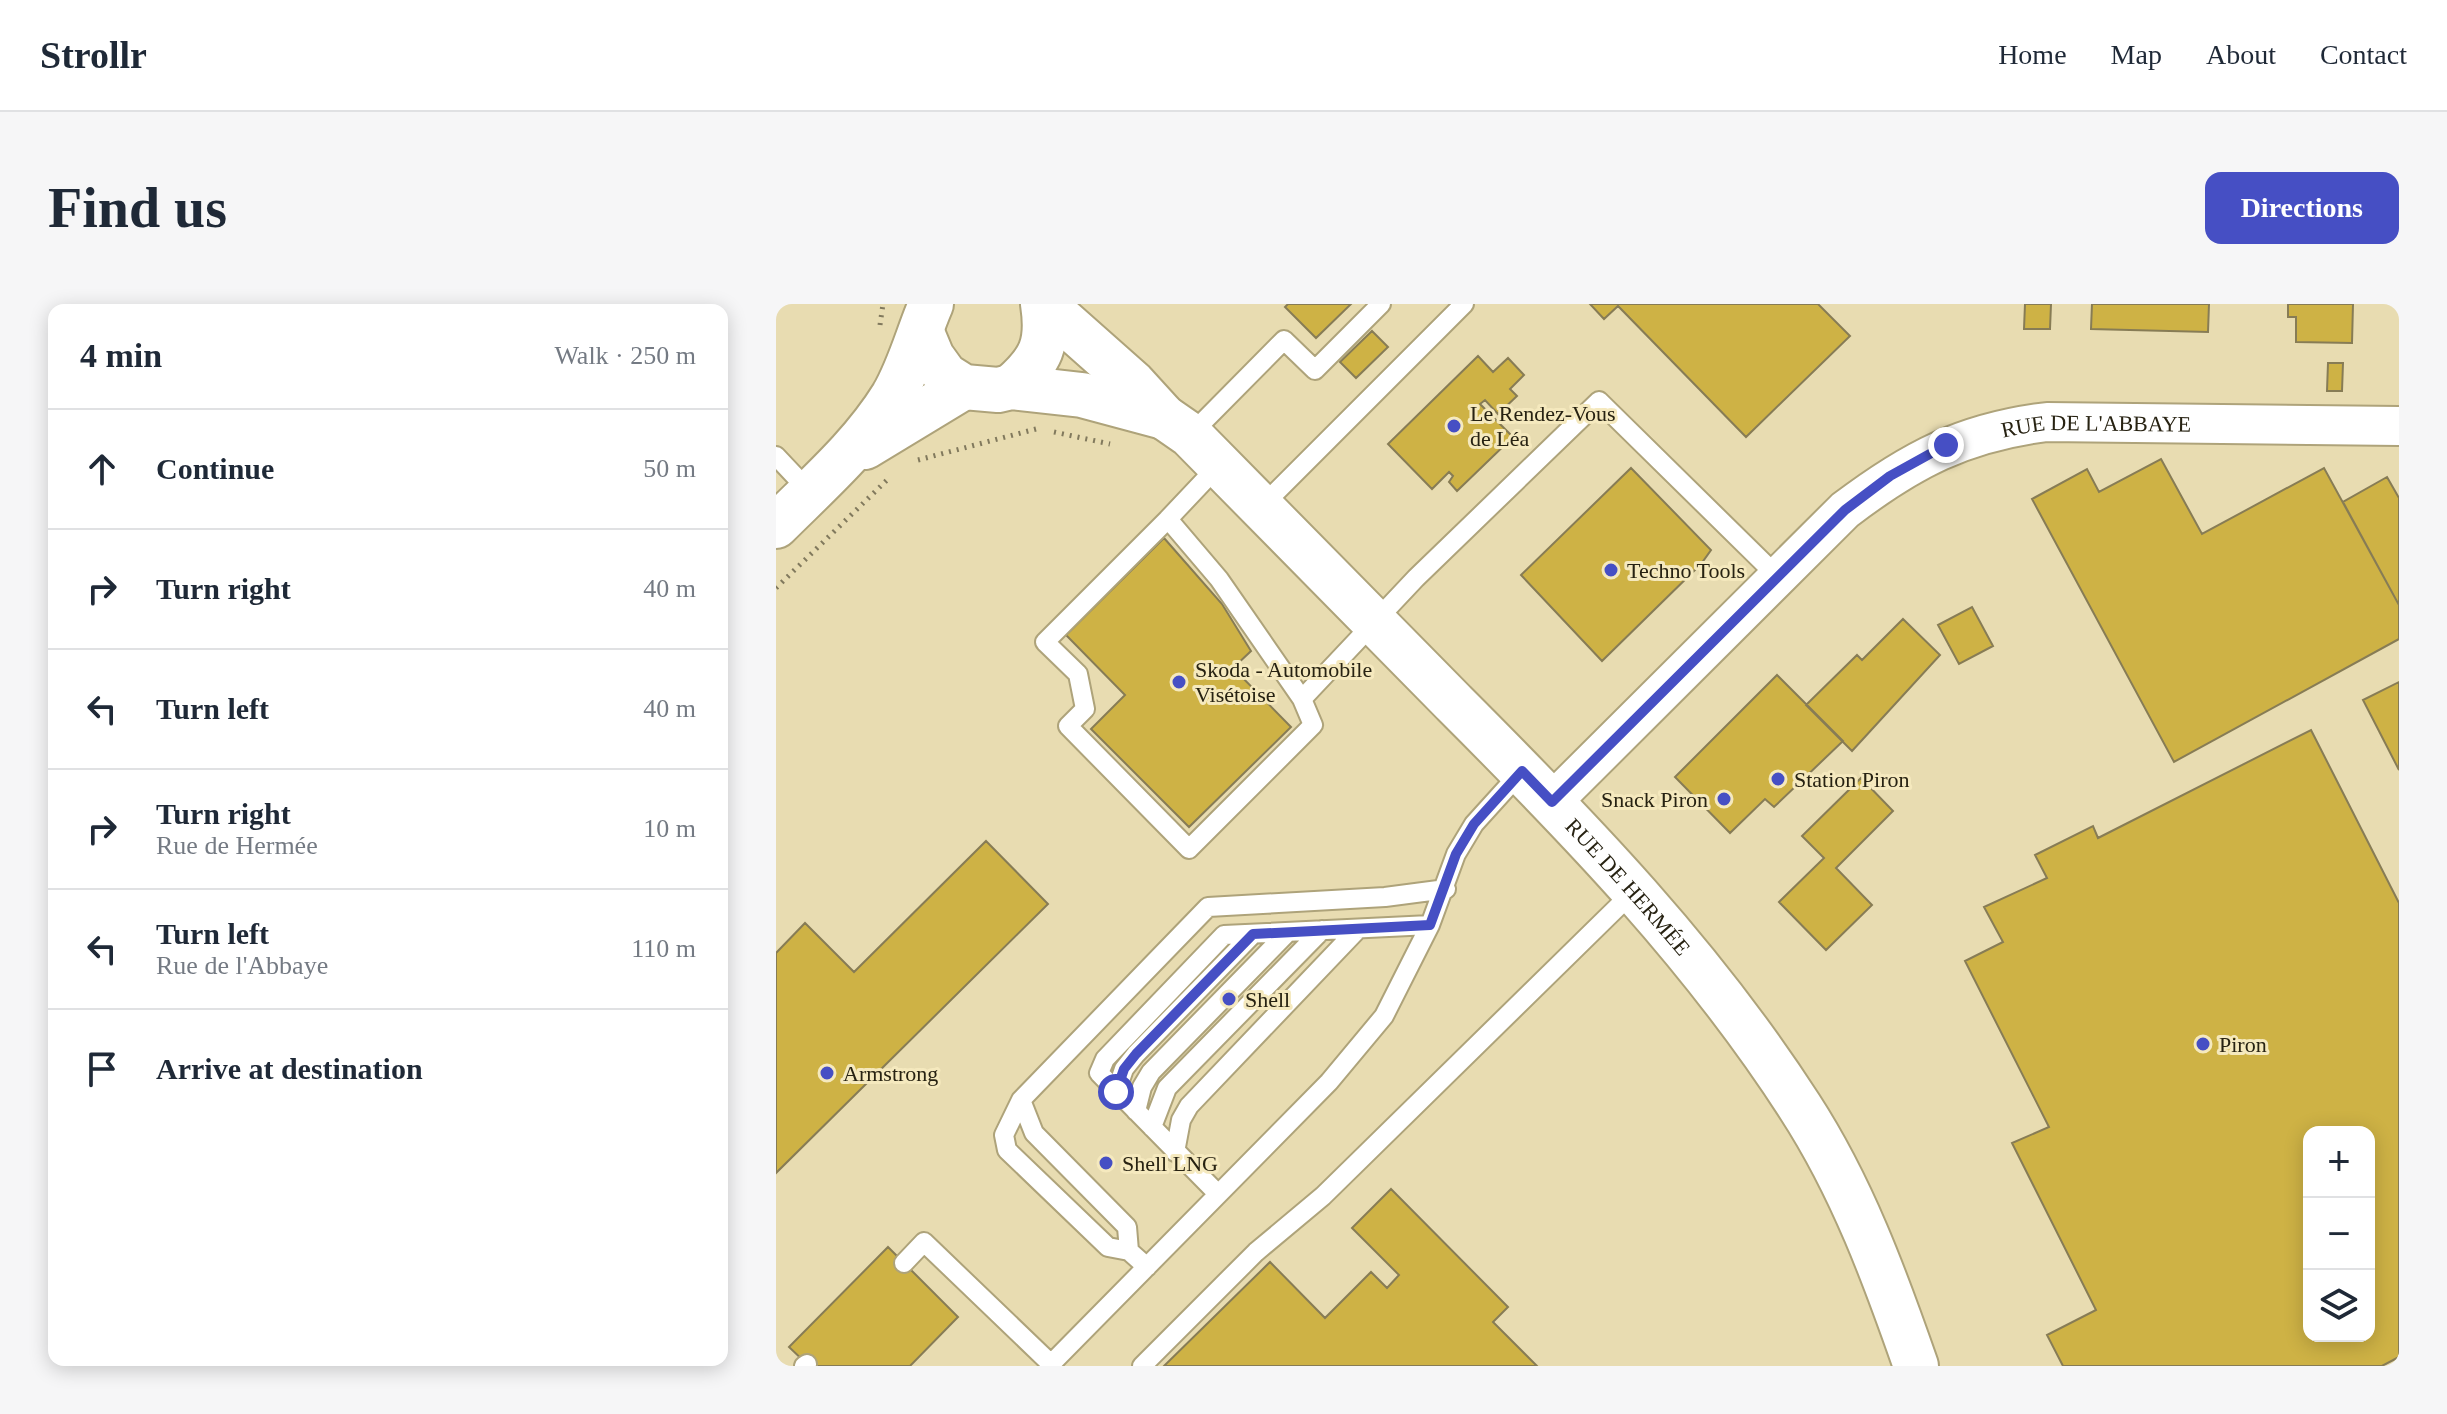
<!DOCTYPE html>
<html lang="en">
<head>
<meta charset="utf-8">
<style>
	:root { --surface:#fff; --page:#f6f6f7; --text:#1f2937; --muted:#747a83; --line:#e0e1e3; --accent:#464fc4 }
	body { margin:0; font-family:"Times New Roman",serif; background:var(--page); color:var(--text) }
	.controls { position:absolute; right:24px; bottom:24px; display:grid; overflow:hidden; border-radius:16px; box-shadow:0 4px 20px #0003 }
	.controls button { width:72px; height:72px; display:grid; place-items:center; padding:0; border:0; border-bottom:2px solid var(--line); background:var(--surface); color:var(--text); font:40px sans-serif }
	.stop { position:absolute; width:24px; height:24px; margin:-18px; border:6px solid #464fc4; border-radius:50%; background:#fff }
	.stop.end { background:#464fc4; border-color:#fff; box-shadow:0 2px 8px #0008 }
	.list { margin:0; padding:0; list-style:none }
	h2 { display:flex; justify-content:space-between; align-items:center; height:104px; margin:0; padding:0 32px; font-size:34px }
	h2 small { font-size:26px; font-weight:400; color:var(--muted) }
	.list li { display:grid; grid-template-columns:52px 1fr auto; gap:24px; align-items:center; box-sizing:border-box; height:120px; padding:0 32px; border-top:2px solid var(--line) }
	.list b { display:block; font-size:30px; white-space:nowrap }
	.list p { margin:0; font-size:26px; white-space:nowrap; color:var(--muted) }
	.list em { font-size:26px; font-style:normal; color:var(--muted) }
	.icon { flex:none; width:44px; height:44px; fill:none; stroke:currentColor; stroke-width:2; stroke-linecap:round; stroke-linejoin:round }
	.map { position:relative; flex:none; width:1623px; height:1062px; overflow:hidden; border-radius:16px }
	header { display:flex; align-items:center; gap:48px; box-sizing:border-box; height:112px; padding:0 40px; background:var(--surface); border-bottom:2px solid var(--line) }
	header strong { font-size:38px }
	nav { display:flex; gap:44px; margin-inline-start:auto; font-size:28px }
	.intro { display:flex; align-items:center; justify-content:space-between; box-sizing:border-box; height:192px; padding:0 48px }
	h1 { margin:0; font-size:56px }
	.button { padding:20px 36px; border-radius:16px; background:var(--accent); color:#fff; font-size:28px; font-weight:700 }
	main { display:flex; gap:48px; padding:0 48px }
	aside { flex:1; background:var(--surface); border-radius:16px; box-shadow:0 4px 20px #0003 }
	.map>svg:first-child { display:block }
	.building { fill:#ceb245; stroke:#877c55; stroke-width:2; fill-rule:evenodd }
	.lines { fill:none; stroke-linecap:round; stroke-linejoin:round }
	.lane-casing { stroke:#aea37a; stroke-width:22 }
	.street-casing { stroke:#aea37a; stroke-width:42 }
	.secondary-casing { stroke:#aea37a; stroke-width:48 }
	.path { stroke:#81795d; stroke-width:5; stroke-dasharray:2 6; stroke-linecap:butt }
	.lane { stroke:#fff; stroke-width:18 }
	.street { stroke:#fff; stroke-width:38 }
	.secondary { stroke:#fff; stroke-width:44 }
	.route { stroke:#464fc4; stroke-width:10 }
	.poi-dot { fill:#464fc4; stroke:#f5e9be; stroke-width:3 }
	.labels { text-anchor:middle; stroke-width:6; stroke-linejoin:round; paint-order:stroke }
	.poi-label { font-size:22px; fill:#272212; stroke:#f5e9be; text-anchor:start }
	.street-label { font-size:22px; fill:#272212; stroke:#f5e9be }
</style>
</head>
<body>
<header>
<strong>Strollr</strong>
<nav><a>Home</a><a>Map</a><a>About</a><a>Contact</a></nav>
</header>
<div class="intro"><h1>Find us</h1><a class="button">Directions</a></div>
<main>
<aside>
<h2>4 min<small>Walk · 250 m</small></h2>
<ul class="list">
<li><svg class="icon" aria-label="ahead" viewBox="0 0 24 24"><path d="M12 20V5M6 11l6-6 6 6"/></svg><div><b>Continue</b></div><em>50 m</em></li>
<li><svg class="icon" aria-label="right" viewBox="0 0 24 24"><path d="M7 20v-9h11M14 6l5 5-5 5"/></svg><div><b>Turn right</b></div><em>40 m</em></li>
<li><svg class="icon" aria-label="left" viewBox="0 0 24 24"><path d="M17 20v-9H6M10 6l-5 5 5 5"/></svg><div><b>Turn left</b></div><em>40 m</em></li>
<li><svg class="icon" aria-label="right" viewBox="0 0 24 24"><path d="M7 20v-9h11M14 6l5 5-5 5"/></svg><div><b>Turn right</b><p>Rue de Hermée</p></div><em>10 m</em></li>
<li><svg class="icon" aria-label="left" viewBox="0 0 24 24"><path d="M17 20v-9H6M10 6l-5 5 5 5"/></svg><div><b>Turn left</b><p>Rue de l'Abbaye</p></div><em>110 m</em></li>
<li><svg class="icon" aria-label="arrive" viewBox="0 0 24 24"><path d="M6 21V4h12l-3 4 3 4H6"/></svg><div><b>Arrive at destination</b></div></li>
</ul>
</aside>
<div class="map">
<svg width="1623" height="1062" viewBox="0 0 1623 1062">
	<rect width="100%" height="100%" fill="#e8dcb1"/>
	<path class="building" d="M512 0H575L540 34 509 3Z
		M814 0H1042L1074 32 970 133 842 2 828 15Z
		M1249 0H1275L1274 25H1248Z
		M1316 0H1433L1432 28 1315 25Z
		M1512 0H1577L1576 39 1520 38V13H1512Z
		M596 27 612 43 580 74 564 58Z
		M702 52 717 68 732 54 748 71 734 85 741 92 722 110 709 96 704 100 737 133 681 187 673 178 677 172 673 168 656 185 612 140Z
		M1552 59H1567L1566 87H1551Z
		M1385 155 1426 230 1548 164 1623 301V335L1398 458 1256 195 1311 165 1323 188Z
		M855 164 935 246 925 260 826 357 745 271Z
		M1611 173 1623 194V301L1567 198Z
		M388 234 446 300 475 347 457 364 515 423 413 523 315 425 349 391 290 331Z
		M1196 303 1217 342 1183 360 1162 321Z
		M1127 315 1164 351 1076 447 1030 401 1081 351 1086 356Z
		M1001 371 1067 437 998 503 989 495 954 529 899 473Z
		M1623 378V466L1587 396Z
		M1535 426 1623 599V1053L1606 1062H1287L1271 1031 1320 1006 1236 839 1273 823 1189 657 1227 638 1208 603 1271 574 1259 551 1317 522 1322 534ZM1533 828H1593V1032H1533Z
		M1085 474 1117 507 1060 564 1096 601 1050 646 1003 598 1048 554 1026 532Z
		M210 537 272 600 0 869V649L29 619 78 668Z
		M615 885 732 1003 717 1018 761 1062H388L494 958 549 1014 595 968 611 984 623 971 576 924Z
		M112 943 182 1013 134 1062H33L13 1043Z"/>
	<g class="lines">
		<g class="lane-casing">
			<path id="lane" d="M414 131 508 36 539 66 605 0
				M0 152 34 188
				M443 161 392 215 443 275 526 395 640 274 823 97 1001 272
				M484 204 688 0
				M392 215 269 338 302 370 309 405 292 422 413 545 537 421 526 395
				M340 788 348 765 360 750 477 630
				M245 796 258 829 351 923 353 947
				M360 807 366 783 375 768 512 628
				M376 823 391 784 546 626
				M399 848 405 816 413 802 582 625
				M442 890 323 769 329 755 448 631 654 621
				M128 959 148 938 275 1060
				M371 963 353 947 332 943 231 846 228 831 245 796 432 603 609 593 670 585
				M28 1062 31 1060
				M273 1062 553 778 608 712 654 621 680 550 698 520 746 467
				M366 1062 480 948 547 892 859 586"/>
		</g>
		<g class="street-casing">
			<g id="street">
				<path id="s1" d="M776 498 1069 206C1135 156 1188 128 1271 118L1623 122"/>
			</g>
		</g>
		<g class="secondary-casing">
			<g id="secondary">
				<path id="s2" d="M268 0 357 79 388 113 414 131C502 221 590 310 678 399 804 525 927 652 1024 803 1076 883 1109 973 1140 1062"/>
				<path d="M146 29 156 53 169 71 188 83 222 86 235 83 306 91 388 113"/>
				<path d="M235 83C265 57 273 40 267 0"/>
				<path d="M89 143 188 83"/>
				<path d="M0 222C41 181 86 142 117 92 134 63 142 30 155 0"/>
			</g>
		</g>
		<path class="path" d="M104 21 107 0
			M278 128 334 140
			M142 156 260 125
			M0 284 111 176"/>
		<use href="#lane" class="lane"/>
		<use href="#street" class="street"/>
		<use href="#secondary" class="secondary"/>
	</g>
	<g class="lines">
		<path class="route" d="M340 788 348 765 360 750 477 630 654 621 680 550 698 520 746 467 776 498 1069 206 1114 172 1170 141"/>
	</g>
	<g class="poi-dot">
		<circle cx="678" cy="122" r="8"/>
		<circle cx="835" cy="266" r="8"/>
		<circle cx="403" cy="378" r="8"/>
		<circle cx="1002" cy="475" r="8"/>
		<circle cx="948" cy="495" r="8"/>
		<circle cx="453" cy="695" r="8"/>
		<circle cx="1427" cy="740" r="8"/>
		<circle cx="51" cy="769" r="8"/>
		<circle cx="330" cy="859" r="8"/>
	</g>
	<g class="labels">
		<g class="poi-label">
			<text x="694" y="117">Le Rendez-Vous<tspan x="694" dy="25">de Léa</tspan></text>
			<text x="851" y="274">Techno Tools</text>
			<text x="419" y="373">Skoda - Automobile<tspan x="419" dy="25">Visétoise</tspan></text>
			<text x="1018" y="483">Station Piron</text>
			<text x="932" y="503" text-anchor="end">Snack Piron</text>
			<text x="469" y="703">Shell</text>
			<text x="1443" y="748">Piron</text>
			<text x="67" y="777">Armstrong</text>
			<text x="346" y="867">Shell LNG</text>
		</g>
		<g class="street-label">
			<text dy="8" stroke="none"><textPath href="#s1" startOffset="686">RUE DE L'ABBAYE</textPath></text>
			<text dy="8" stroke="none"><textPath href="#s2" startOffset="826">RUE DE HERMÉE</textPath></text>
		</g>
	</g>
</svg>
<div class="controls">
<button>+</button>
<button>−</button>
<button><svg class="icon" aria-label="layers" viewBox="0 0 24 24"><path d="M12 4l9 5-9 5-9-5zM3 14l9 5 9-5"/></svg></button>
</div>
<div class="stop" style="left:340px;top:788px"></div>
<div class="stop end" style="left:1170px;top:141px"></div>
</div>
</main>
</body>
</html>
